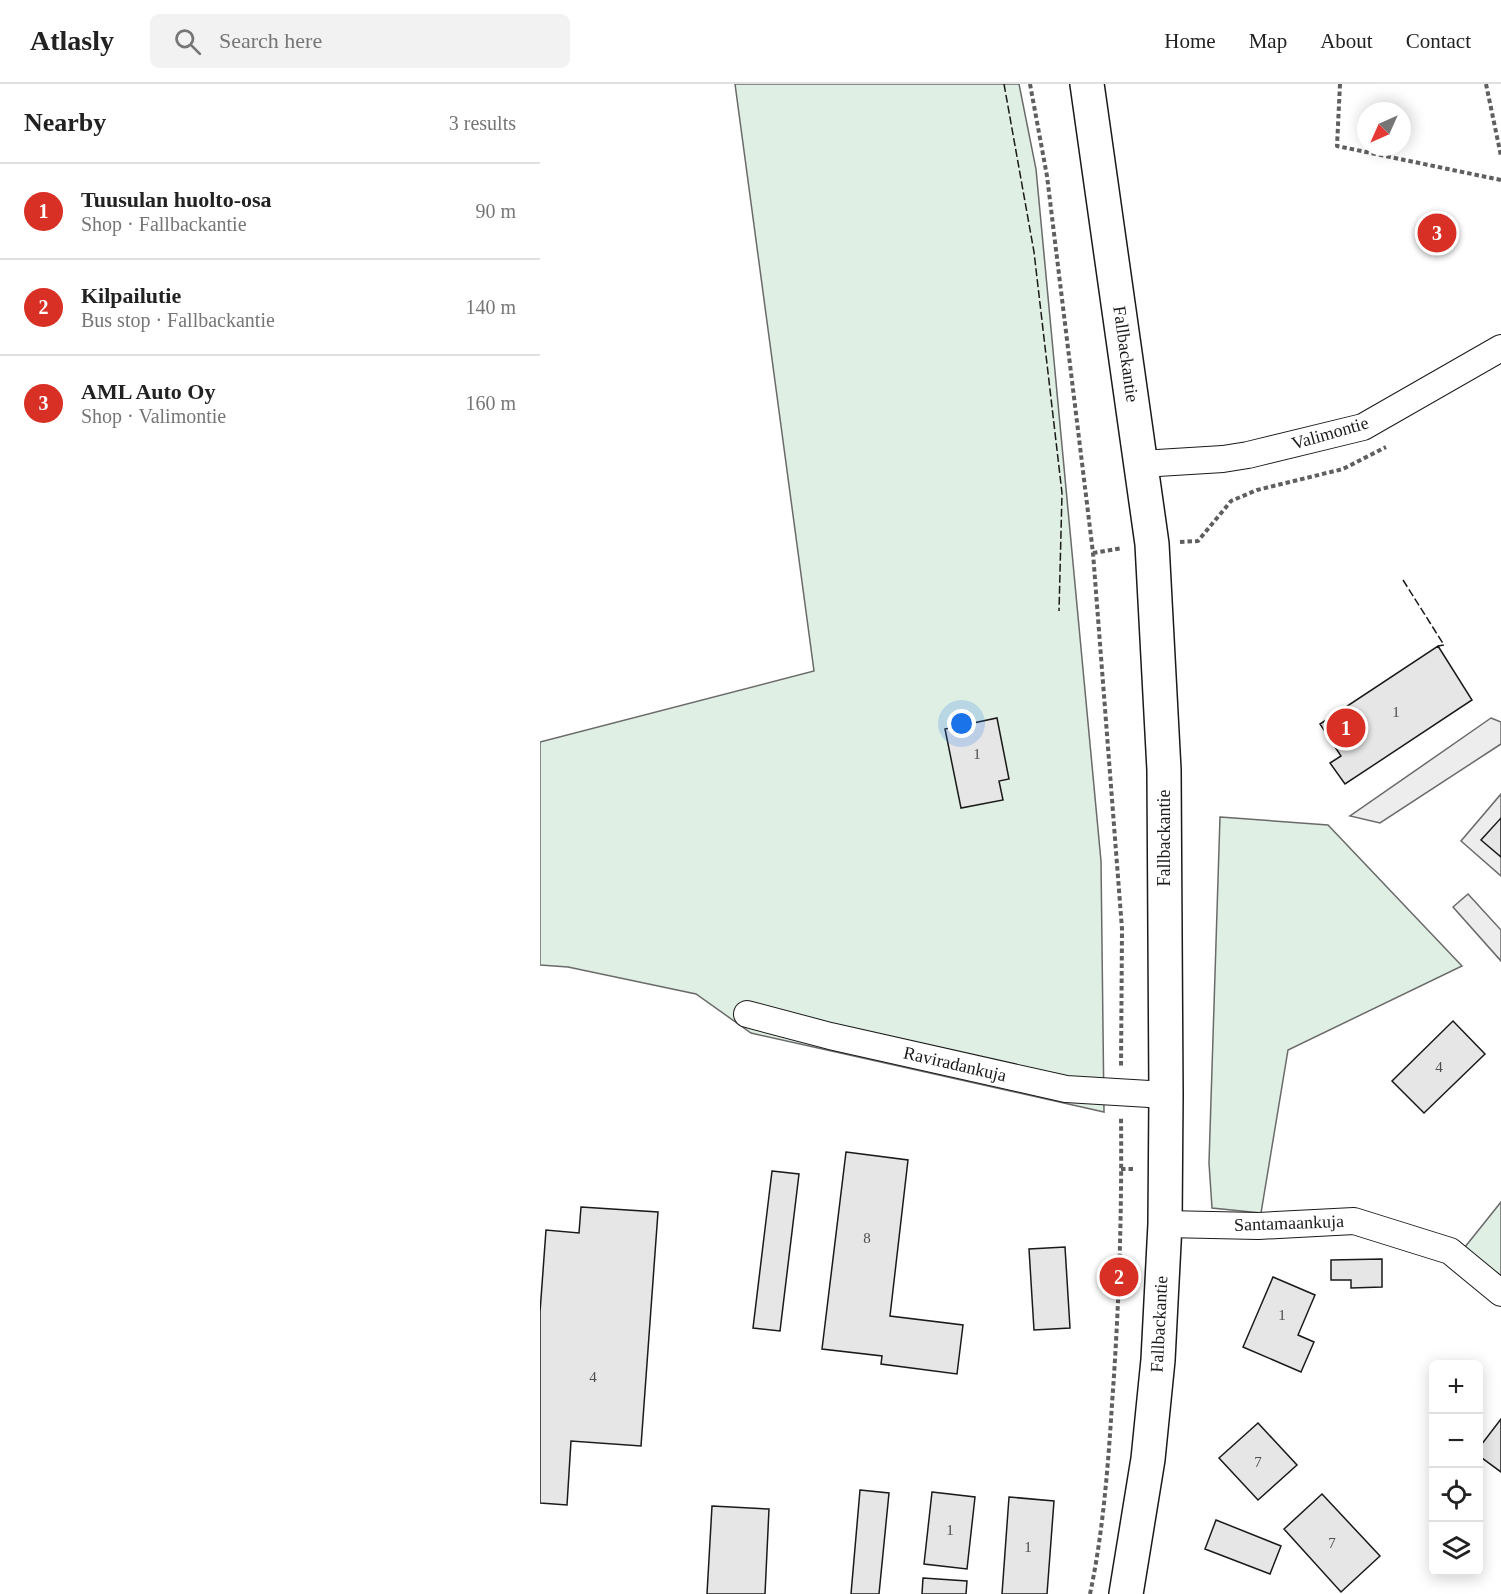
<!DOCTYPE html>
<html lang="en">
<head>
<meta charset="utf-8">
<style>
	:root { --surface:#fff; --page:#f2f2f2; --text:#222; --muted:#767676; --line:#e0e0e0; --accent:#d93025 }
	body { margin:0; font-family:Georgia,serif; background:var(--page); color:var(--text) }
	.controls { position:absolute; right:18px; bottom:18px; display:grid; overflow:hidden; border-radius:9px; box-shadow:0 3px 15px #0003 }
	.controls button { width:54px; height:54px; display:grid; place-items:center; padding:0; border:0; border-bottom:2px solid var(--line); background:var(--surface); color:var(--text); font:30px sans-serif }
	.compass { position:absolute; left:817px; top:18px; width:54px; height:54px; border-radius:50%; background:var(--surface); box-shadow:0 3px 15px #0003; rotate:225deg }
	.you { position:absolute; left:422px; top:640px; width:21px; height:21px; margin:-15px; border:4px solid #fff; border-radius:50%; background:#1a73e8; box-shadow:0 0 0 9px #1a73e833 }
	.badge { display:grid; place-items:center; width:39px; height:39px; border-radius:50%; background:var(--accent); color:#fff; font-size:20px; font-weight:700 }
	.pin { position:absolute; translate:-50% -50%; border:3px solid #fff; box-shadow:0 2px 6px #0006 }
	.list { margin:0; padding:0; list-style:none }
	h2 { display:flex; justify-content:space-between; align-items:center; height:78px; margin:0; padding:0 24px; font-size:26px }
	h2 small { font-size:20px; font-weight:400; color:var(--muted) }
	.list li { display:grid; grid-template-columns:39px 1fr auto; gap:18px; align-items:center; box-sizing:border-box; height:96px; padding:0 24px; border-top:2px solid var(--line) }
	.list b { display:block; font-size:22px; white-space:nowrap }
	.list p { margin:0; font-size:20px; white-space:nowrap; color:var(--muted) }
	.list em { font-size:20px; font-style:normal; color:var(--muted) }
	.icon { flex:none; width:33px; height:33px; fill:none; stroke:currentColor; stroke-width:2; stroke-linecap:round; stroke-linejoin:round }
	.map { position:relative; flex:none; width:961px; height:1510px; overflow:hidden }
	header { display:flex; align-items:center; gap:36px; box-sizing:border-box; height:84px; padding:0 30px; background:var(--surface); border-bottom:2px solid var(--line) }
	header strong { font-size:28px }
	nav { display:flex; gap:33px; margin-inline-start:auto; font-size:21px }
	.search { width:420px; height:54px; background:var(--page); display:flex; align-items:center; gap:15px; box-sizing:border-box; padding:0 21px; border-radius:9px; color:var(--muted); font-size:22px }
	main { display:flex }
	aside { flex:1; background:var(--surface) }
	.map>svg:first-child { display:block }
	.green { fill:#e0efe3; stroke:#6a6a6a; stroke-width:1.5 }
	.parking { fill:#ededed; stroke:#6a6a6a; stroke-width:1.5 }
	.building { fill:#e6e6e6; stroke:#1a1a1a; stroke-width:1.5 }
	.lines { fill:none; stroke-linecap:round; stroke-linejoin:round }
	.street-casing { stroke:#1a1a1a; stroke-width:28 }
	.secondary-casing { stroke:#1a1a1a; stroke-width:36 }
	.path { stroke:#5f5f5f; stroke-width:4; stroke-dasharray:4.5 3; stroke-linecap:butt }
	.street { stroke:#fff; stroke-width:26 }
	.secondary { stroke:#fff; stroke-width:33 }
	.fence { stroke:#1a1a1a; stroke-width:1.5; stroke-dasharray:8 3; stroke-linecap:butt }
	.labels { text-anchor:middle; stroke-width:4.5; stroke-linejoin:round; paint-order:stroke }
	.number-label { font-size:15px; fill:#4d4d4d }
	.street-label { font-size:18px; fill:#1a1a1a; stroke:#fff }
</style>
</head>
<body>
<header>
<strong>Atlasly</strong>
<div class="search"><svg class="icon" aria-label="search" viewBox="0 0 24 24"><circle cx="10" cy="10" r="6"/><path d="M15 15l6 6"/></svg>Search here</div>
<nav><a>Home</a><a>Map</a><a>About</a><a>Contact</a></nav>
</header>
<main>
<aside>
<h2>Nearby<small>3 results</small></h2>
<ul class="list">
<li><span class="badge">1</span><div><b>Tuusulan huolto-osa</b><p>Shop · Fallbackantie</p></div><em>90 m</em></li>
<li><span class="badge">2</span><div><b>Kilpailutie</b><p>Bus stop · Fallbackantie</p></div><em>140 m</em></li>
<li><span class="badge">3</span><div><b>AML Auto Oy</b><p>Shop · Valimontie</p></div><em>160 m</em></li>
</ul>
</aside>
<div class="map">
<svg width="961" height="1510" viewBox="0 0 961 1510">
	<rect width="100%" height="100%" fill="#fff"/>
	<path class="green" d="M195 0H479L496 85 561 777 564 1028 211 949 156 910 28 883 0 881V658L274 587Z
		M680 733 788 741 922 882 748 966 721 1129 672 1124 669 1079Z
		M961 1118V1208L917 1173Z"/>
	<path class="parking" d="M951 634 961 638V660L840 739 810 732Z
		M961 710V792L921 757Z
		M928 810 961 846V877L913 823Z"/>
	<path class="building" d="M898 562 932 616 805 700 790 679 801 672 780 640Z
		M457 634 469 695 459 697 463 716 421 724 405 645Z
		M961 734V773L941 756Z
		M913 937 945 970 884 1029 852 997Z
		M306 1068 368 1076 350 1232 423 1241 417 1290 341 1280 342 1272 282 1265Z
		M232 1087 259 1090 240 1247 213 1244Z
		M41 1123 118 1128 101 1362 31 1357 27 1421 0 1419V1228L6 1146 39 1149Z
		M525 1163 530 1244 494 1246 489 1165Z
		M842 1175V1203L811 1204V1196H791V1176Z
		M733 1193 775 1211 758 1251 774 1258 761 1288 703 1263Z
		M961 1335V1388L938 1371V1365Z
		M718 1339 757 1381 718 1416 679 1374Z
		M320 1406 349 1409 339 1510H311Z
		M392 1408 435 1413 427 1485 384 1480Z
		M782 1410 840 1472 801 1508 744 1445Z
		M469 1413 514 1417 507 1510H462Z
		M172 1422 229 1425 225 1510H167Z
		M676 1436 741 1462 730 1490 665 1465Z
		M383 1494 427 1497 426 1510H382Z"/>
	<g class="lines">
		<g class="street-casing">
			<path id="street" d="M601 380 683 375 708 371 823 343 961 264
				M207 930 290 952 526 1005 626 1011
				M625 1140 718 1142 814 1137 910 1167 961 1209"/>
		</g>
		<g class="secondary-casing">
			<path id="secondary" d="M547 0 612 460 624 686 626 1011 625 1140 618 1276 608 1375 586 1510"/>
		</g>
		<path class="path" d="M490 0 507 92 553 469 582 845 581 984
			M800 0 797 62 961 96
			M946 0 961 72
			M640 458 658 457 691 417 717 406 803 385 846 363
			M553 469 582 464
			M581 1085H595
			M550 1510C563 1449 568 1383 572 1320 579 1225 582 1129 581 1033"/>
		<use href="#street" class="street"/>
		<use href="#secondary" class="secondary"/>
		<path class="fence" d="M464 0 494 168 522 409 519 527
			M863 496 904 561 898 562"/>
	</g>
	<g class="labels">
		<g class="number-label">
			<text x="856" y="633">1</text>
			<text x="437" y="675">1</text>
			<text x="899" y="988">4</text>
			<text x="327" y="1159">8</text>
			<text x="742" y="1236">1</text>
			<text x="53" y="1298">4</text>
			<text x="718" y="1383">7</text>
			<text x="410" y="1451">1</text>
			<text x="792" y="1464">7</text>
			<text x="488" y="1468">1</text>
		</g>
		<g class="street-label">
			<text transform="translate(586 270) rotate(82)" y="6">Fallbackantie</text>
			<text transform="translate(790 349) rotate(-16)" y="6">Valimontie</text>
			<text transform="translate(624 754) rotate(-90)" y="6">Fallbackantie</text>
			<text transform="translate(415 980) rotate(13)" y="6">Raviradankuja</text>
			<text transform="translate(749 1139) rotate(-2)" y="6">Santamaankuja</text>
			<text transform="translate(619 1240) rotate(-87)" y="6">Fallbackantie</text>
		</g>
	</g>
</svg>
<div class="controls">
<button>+</button>
<button>−</button>
<button><svg class="icon" aria-label="locate" viewBox="0 0 24 24"><circle cx="12" cy="12" r="6"/><path d="M12 2v4M12 18v4M2 12h4M18 12h4"/></svg></button>
<button><svg class="icon" aria-label="layers" viewBox="0 0 24 24"><path d="M12 4l9 5-9 5-9-5zM3 14l9 5 9-5"/></svg></button>
</div>
<svg class="compass" viewBox="-18 -18 36 36"><path d="M0-13l5 13h-10z" fill="#e53935"/><path d="M0 13l5-13h-10z" fill="#767676"/></svg>
<div class="you"></div>
<div class="pin badge" style="left:806px;top:644px">1</div>
<div class="pin badge" style="left:579px;top:1193px">2</div>
<div class="pin badge" style="left:897px;top:149px">3</div>
</div>
</main>
</body>
</html>
